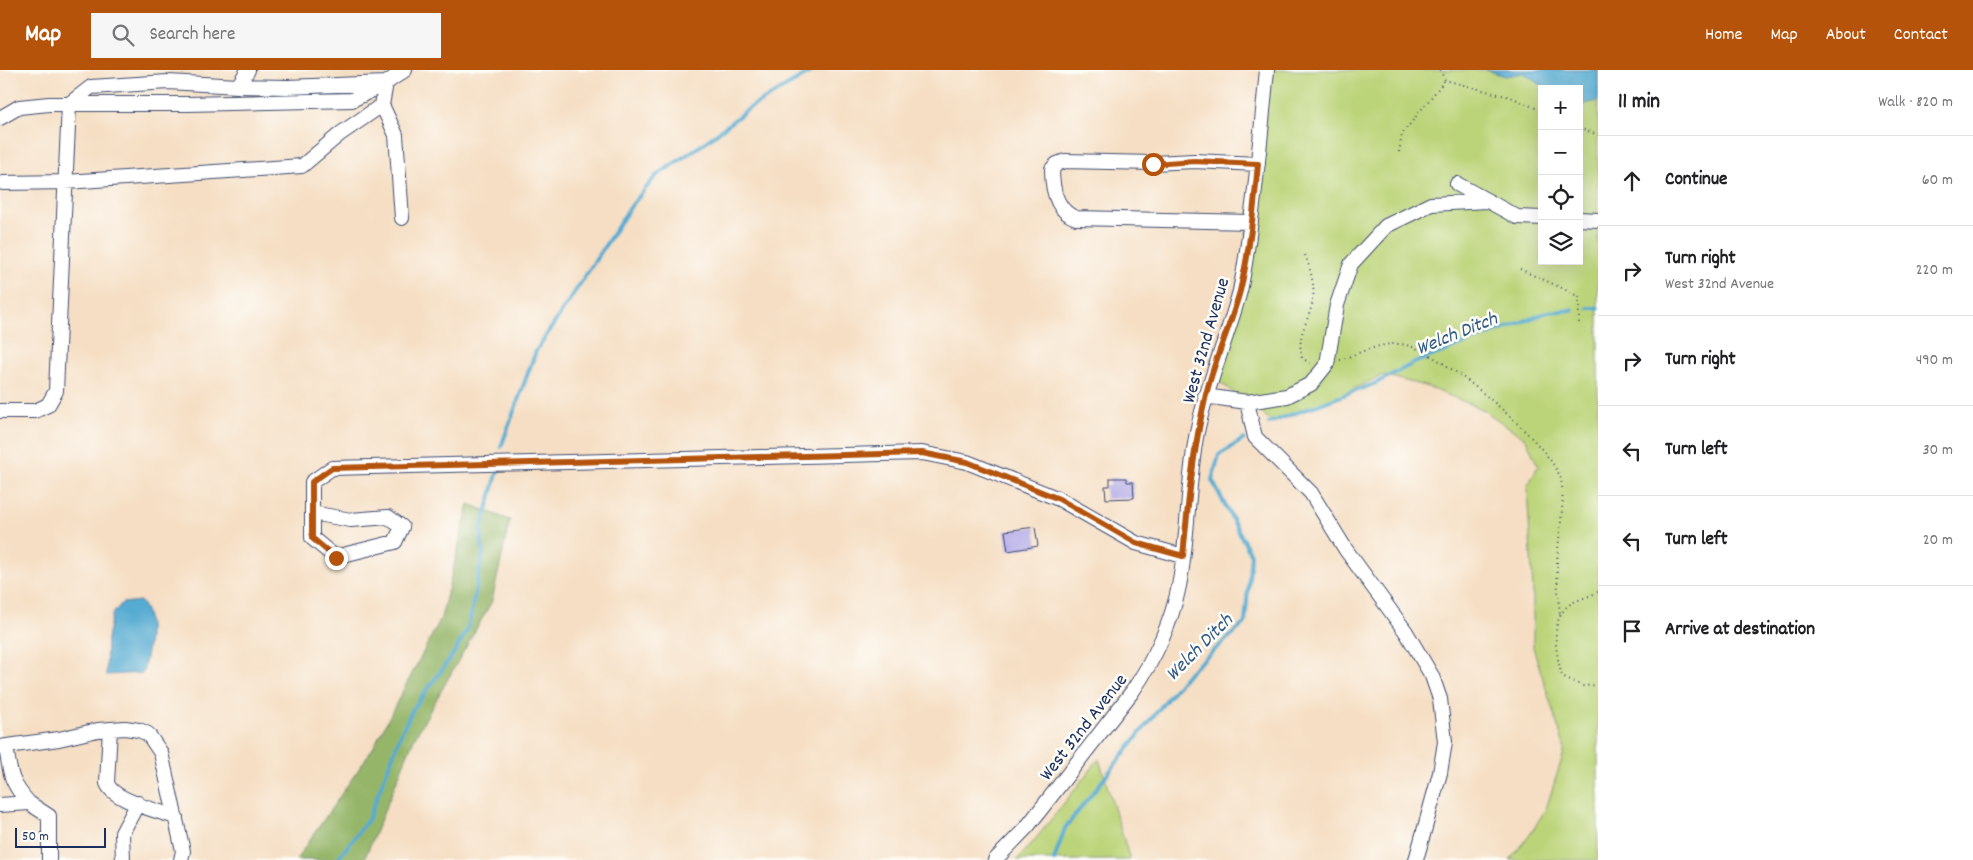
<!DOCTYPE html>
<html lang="en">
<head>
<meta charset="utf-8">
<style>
	:root { --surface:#fff; --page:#f6f6f6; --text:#202124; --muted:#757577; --line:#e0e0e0; --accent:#b45309 }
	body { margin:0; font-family:Dekko,sans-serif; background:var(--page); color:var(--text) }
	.controls { position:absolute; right:15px; top:15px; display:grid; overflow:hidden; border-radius:0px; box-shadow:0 5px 20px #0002 }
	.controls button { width:45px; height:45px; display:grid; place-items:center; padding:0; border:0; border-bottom:1px solid var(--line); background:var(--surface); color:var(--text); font:25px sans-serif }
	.scale { position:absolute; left:15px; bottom:12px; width:91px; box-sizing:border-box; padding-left:5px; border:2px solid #1b2f5e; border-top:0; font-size:14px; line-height:18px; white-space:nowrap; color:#1b2f5e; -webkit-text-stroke:4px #fdfcf7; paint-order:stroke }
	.stop { position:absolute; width:15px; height:15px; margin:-11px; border:4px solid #b45309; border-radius:50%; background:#fff }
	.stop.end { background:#b45309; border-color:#fff; box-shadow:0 1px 5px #0008 }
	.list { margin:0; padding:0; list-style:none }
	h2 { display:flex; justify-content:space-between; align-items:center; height:65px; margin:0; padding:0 20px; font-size:21px }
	h2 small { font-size:16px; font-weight:400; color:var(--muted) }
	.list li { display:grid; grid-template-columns:32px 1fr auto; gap:15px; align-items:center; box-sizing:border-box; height:90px; padding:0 20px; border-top:1px solid var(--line) }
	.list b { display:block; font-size:19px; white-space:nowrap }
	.list p { margin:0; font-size:16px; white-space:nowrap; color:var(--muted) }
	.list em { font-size:16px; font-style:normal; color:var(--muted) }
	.icon { flex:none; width:28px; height:28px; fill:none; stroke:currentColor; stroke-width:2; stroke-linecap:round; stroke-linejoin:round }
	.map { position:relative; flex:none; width:1598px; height:790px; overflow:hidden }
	header { display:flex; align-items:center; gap:30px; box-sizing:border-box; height:70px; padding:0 25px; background:var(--accent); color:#fff }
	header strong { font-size:24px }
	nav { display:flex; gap:28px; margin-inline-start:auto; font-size:18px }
	.search { width:350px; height:45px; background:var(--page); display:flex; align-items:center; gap:12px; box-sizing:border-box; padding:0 18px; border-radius:0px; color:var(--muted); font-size:19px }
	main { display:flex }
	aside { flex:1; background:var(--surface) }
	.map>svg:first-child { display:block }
	.green { fill:#bcd479; stroke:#6c826c; fill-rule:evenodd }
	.forest { fill:#95b669; stroke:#587264 }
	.water { fill:#54abd1; stroke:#386d98 }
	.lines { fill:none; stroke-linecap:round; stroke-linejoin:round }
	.stream { stroke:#54abd1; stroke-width:4 }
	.building { fill:#aea5e6 }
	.minor-casing { stroke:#3c496d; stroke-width:16 }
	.path { stroke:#3c496d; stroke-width:2; stroke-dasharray:1 4; stroke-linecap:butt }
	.minor { stroke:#fff; stroke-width:14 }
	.route { stroke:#b45309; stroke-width:6 }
	.labels { text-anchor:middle; stroke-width:5; stroke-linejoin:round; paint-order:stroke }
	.street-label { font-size:19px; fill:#1b2f5e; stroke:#fdfcf7 }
	.water-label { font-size:20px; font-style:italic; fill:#2f5a86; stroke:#fdfcf7 }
</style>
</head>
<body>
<header>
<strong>Map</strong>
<div class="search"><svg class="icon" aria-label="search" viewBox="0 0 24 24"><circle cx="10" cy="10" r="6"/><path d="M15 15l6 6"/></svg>Search here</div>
<nav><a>Home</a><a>Map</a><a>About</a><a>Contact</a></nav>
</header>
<main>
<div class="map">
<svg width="1598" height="790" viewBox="0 0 1598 790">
	<rect width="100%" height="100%" fill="#fdfcf7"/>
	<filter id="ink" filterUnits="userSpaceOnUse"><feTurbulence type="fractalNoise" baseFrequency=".02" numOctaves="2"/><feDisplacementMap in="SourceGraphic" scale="10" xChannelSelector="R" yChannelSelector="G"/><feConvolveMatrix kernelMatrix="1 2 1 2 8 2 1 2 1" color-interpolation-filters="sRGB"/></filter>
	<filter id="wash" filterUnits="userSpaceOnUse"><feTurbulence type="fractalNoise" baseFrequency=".0096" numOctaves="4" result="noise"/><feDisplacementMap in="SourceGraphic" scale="20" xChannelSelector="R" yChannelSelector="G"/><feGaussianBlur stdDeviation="1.12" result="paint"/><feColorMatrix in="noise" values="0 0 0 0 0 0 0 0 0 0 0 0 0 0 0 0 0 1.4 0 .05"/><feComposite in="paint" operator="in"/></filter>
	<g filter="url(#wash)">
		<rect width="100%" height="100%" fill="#f5dec3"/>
		<path class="green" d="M1269 0H1598V790H1510L1529 766 1546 739 1565 679 1533 577V520L1527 417 1538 396 1526 369 1482 339 1428 317 1383 305 1326 332 1273 352 1213 307 1241 200ZM1542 19H1579V191H1542Z
			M1099 689 1130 790H1017L1034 771Z"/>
		<path class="forest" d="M469 434 510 450 492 531 414 669 364 790H296L373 678 441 548Z"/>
		<path class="water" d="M1486 0H1598V31L1585 34 1579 33V19H1547L1524 3 1505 6Z
			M140 531C156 548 147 582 143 603L106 605 107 568 112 545 122 533Z"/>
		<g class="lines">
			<path class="stream" d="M1588 238H1598
				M1269 353 1374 314 1414 293 1548 242 1573 240
				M501 377 536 281 631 136 656 106 703 74 748 39 814 0
				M337 790 368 750 403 659 413 639 454 583 468 558 483 483 481 461 498 400
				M1054 790 1065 758 1186 605 1245 553 1251 485 1212 410 1219 385 1244 369"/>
		</g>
		<g id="blocks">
			<path class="building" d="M1110 408H1126L1127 412H1133L1134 428 1106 429 1105 416H1110Z
				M1035 457 1038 476 1008 481 1005 461Z"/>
		</g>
	</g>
	<g filter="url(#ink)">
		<use href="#blocks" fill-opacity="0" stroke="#3c496d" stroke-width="1"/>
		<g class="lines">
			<g class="minor-casing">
				<path id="minor" d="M238 16 248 0
					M382 35 396 65 402 148
					M0 48 19 37 49 34H188L352 30 386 13 405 0
					M1457 114 1517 147 1542 148
					M1579 149 1598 150
					M1251 152 1076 148C1056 141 1052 118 1052 99L1057 94 1065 91 1153 93 1194 91 1258 94
					M1205 326 1247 332 1287 326 1311 314 1327 294 1337 235 1351 194 1386 156 1431 134 1487 131
					M1247 332 1255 367 1311 423 1346 480 1406 562 1432 606 1440 629 1445 672 1440 703 1416 790
					M0 341H35L48 335 56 321 69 34 91 17 168 12 238 16 287 17 386 13 382 35 340 64 302 96 66 112 3 113
					M312 443 351 450 388 447 402 457 395 472 335 487 312 468V412L332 398 922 383 967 392 1059 429 1136 473 1183 486
					M110 659 107 713C112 730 158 741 176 747
					M6 676C10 703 10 712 29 733
					M0 677 59 669 98 660 125 658 139 660 148 664 161 683 183 781 181 790
					M0 735 29 733 49 746V790
					M123 790 122 763 138 733
					M995 790 1027 757 1132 622C1154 590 1171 555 1179 516 1189 465 1187 413 1197 362 1207 314 1227 269 1240 221 1245 198 1248 174 1251 150 1258 100 1262 50 1267 0"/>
			</g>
			<path class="path" d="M1440 0 1445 10 1513 28 1542 41
				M1579 58 1598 65
				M1399 82 1402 64 1445 10
				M1305 185C1311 200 1316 219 1312 235 1306 257 1297 264 1302 288L1311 294
				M1520 199C1540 209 1560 216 1579 227V256
				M1340 290C1360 283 1385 270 1406 275 1441 281 1553 376 1561 410 1566 433 1557 472 1557 497 1557 514 1559 530 1560 547
				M1598 522C1590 526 1580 529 1572 533 1548 547 1556 584 1562 606L1583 616 1598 615"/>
			<use href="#minor" class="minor"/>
		</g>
	</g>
	<g class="lines" filter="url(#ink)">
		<path class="route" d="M336 488 312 468V412L332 398 922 383 967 392 1059 429 1136 473 1183 486C1188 433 1193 381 1205 329 1213 292 1230 258 1240 221 1250 180 1254 136 1258 94L1194 91 1153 94"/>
	</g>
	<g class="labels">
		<g class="street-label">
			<text transform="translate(1204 270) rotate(-74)" y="7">West 32nd Avenue</text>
			<text transform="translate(1082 656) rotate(-52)" y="7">West 32nd Avenue</text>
		</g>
		<g class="water-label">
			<text transform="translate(1456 262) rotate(-22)" y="7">Welch Ditch</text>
			<text transform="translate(1198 576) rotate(-45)" y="7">Welch Ditch</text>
		</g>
	</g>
</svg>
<div class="controls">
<button>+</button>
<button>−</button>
<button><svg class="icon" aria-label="locate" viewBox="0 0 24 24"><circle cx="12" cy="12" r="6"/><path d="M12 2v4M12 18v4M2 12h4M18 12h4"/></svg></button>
<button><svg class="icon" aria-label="layers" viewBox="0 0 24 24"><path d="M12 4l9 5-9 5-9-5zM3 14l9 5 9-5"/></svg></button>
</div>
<div class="scale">50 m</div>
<div class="stop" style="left:1153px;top:94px"></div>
<div class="stop end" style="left:336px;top:488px"></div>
</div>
<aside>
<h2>11 min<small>Walk · 820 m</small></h2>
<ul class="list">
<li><svg class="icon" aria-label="ahead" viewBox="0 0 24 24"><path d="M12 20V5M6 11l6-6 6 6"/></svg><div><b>Continue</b></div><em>60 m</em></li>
<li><svg class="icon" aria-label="right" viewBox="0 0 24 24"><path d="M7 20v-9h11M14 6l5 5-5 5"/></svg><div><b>Turn right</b><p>West 32nd Avenue</p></div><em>220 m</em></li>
<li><svg class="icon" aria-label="right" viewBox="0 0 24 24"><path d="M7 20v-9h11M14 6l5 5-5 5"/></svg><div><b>Turn right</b></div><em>490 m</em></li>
<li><svg class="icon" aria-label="left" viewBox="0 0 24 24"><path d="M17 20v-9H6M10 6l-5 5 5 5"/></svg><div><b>Turn left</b></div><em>30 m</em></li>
<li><svg class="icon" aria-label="left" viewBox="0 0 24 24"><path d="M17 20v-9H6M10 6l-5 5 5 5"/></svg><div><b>Turn left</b></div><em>20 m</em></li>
<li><svg class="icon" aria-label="arrive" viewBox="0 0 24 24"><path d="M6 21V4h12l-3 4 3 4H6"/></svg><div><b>Arrive at destination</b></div></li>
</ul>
</aside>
</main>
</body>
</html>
